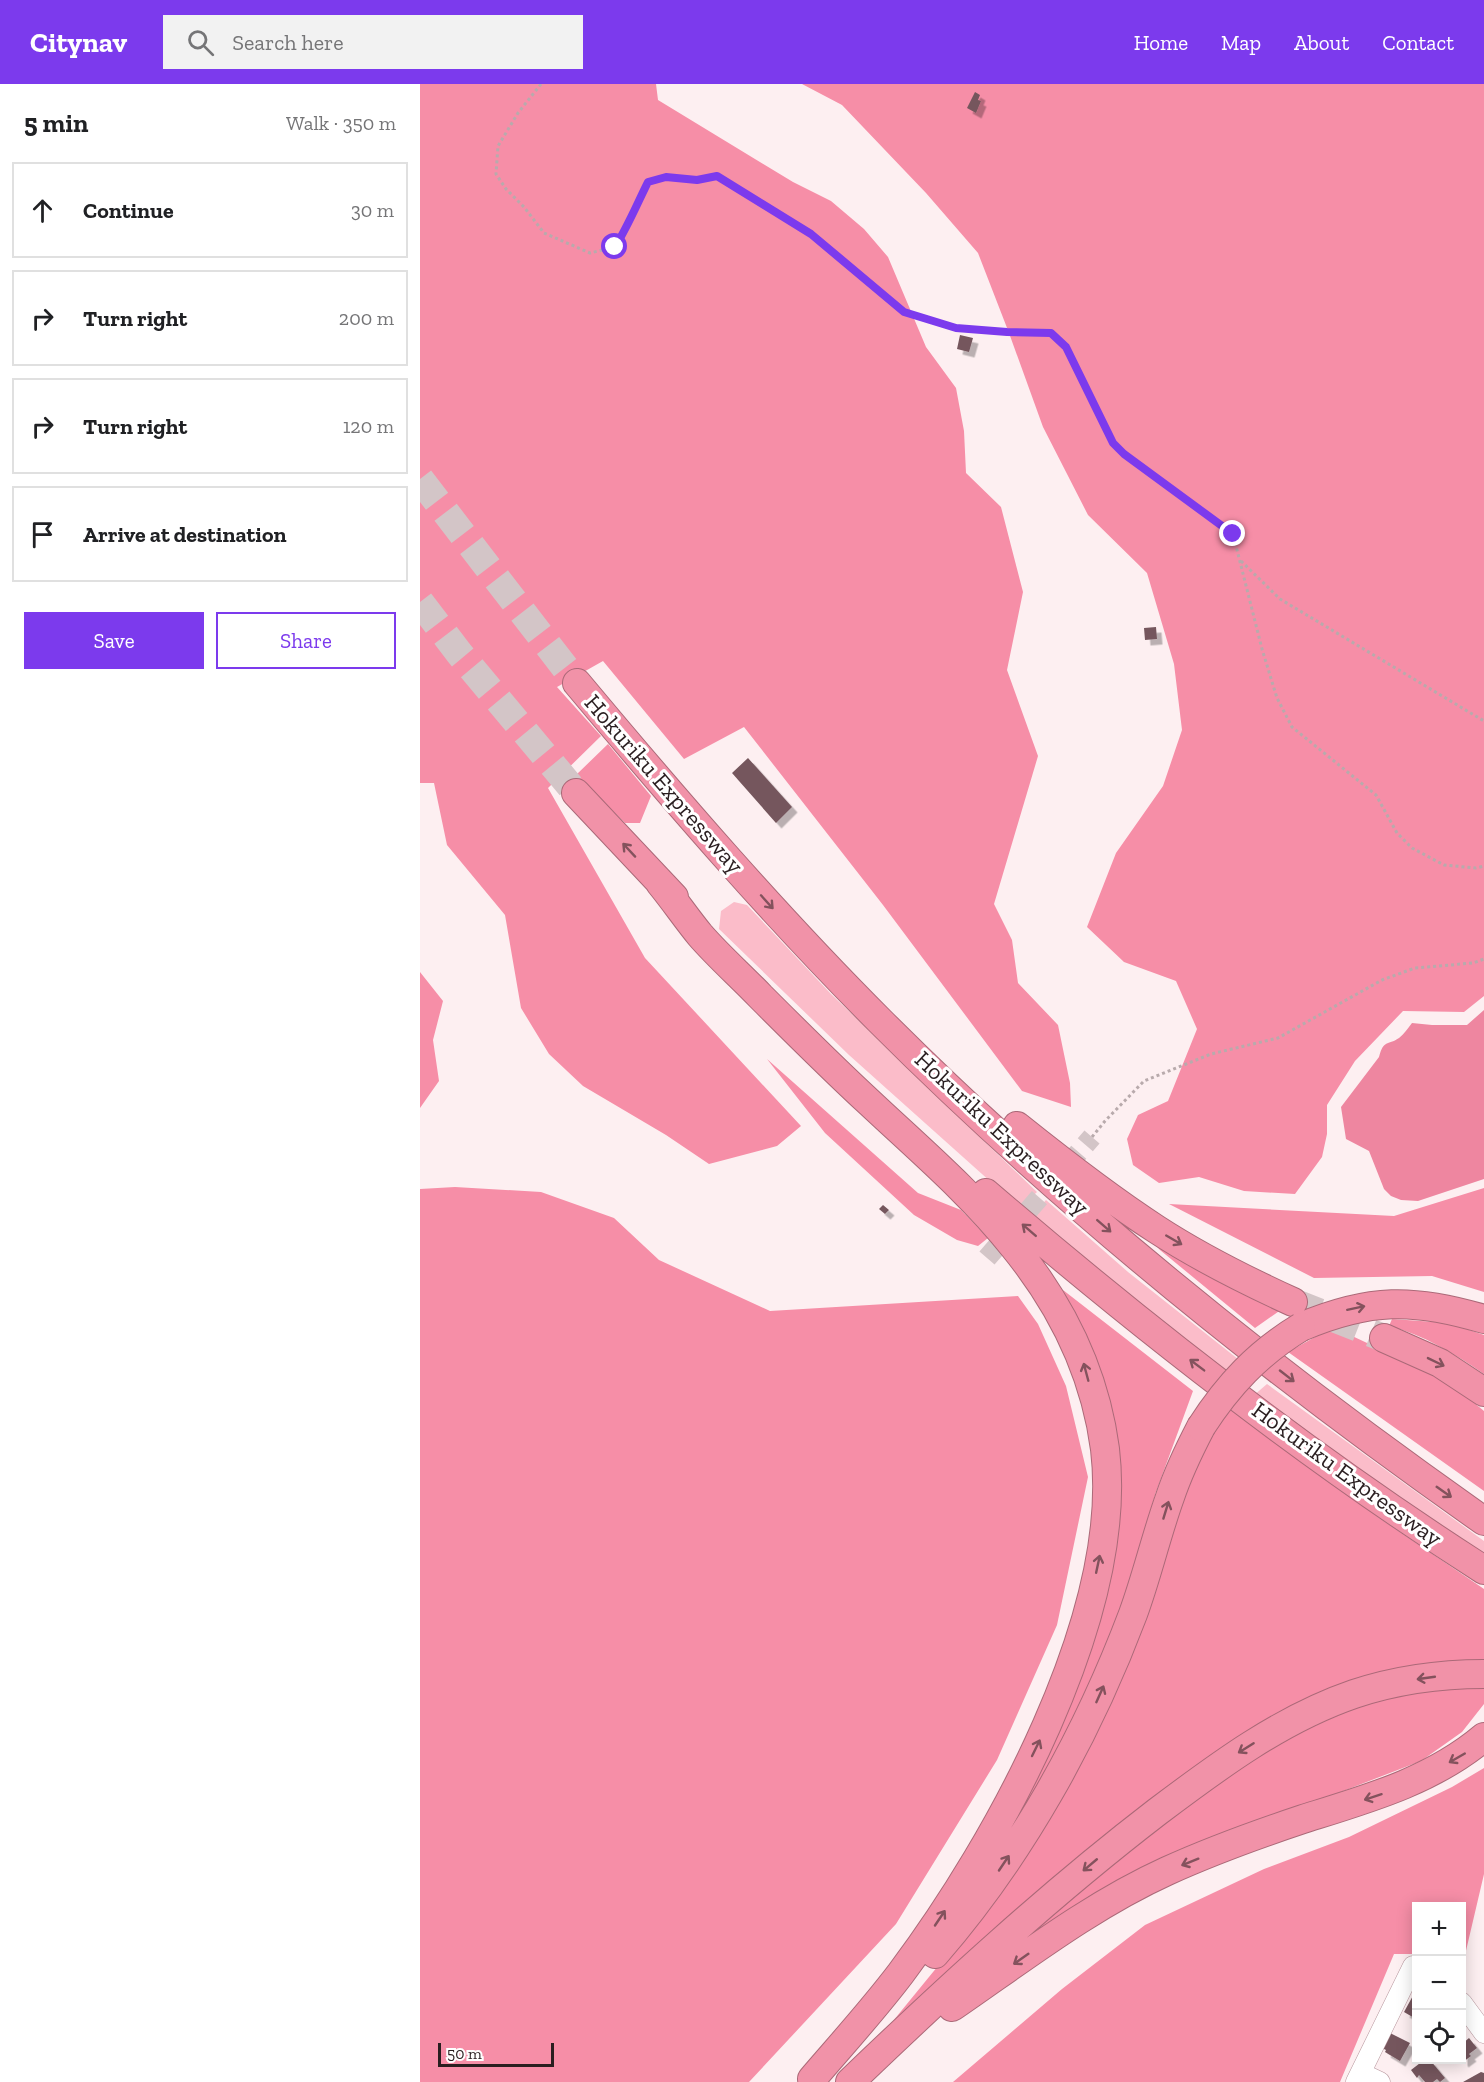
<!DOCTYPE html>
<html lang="en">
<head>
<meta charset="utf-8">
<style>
	:root { --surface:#fff; --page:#f2f2f2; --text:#202124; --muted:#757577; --line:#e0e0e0; --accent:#7c3aed }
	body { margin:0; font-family:"Zilla Slab",serif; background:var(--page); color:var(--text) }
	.controls { position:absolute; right:18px; bottom:18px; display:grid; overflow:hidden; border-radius:0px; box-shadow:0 3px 15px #0003 }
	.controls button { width:54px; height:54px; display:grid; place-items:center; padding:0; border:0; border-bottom:2px solid var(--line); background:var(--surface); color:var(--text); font:30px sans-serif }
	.scale { position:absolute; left:18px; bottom:15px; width:116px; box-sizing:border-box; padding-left:6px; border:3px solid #2a1e20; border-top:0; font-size:16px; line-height:21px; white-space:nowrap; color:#2a1e20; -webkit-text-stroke:4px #fff; paint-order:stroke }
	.stop { position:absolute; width:18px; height:18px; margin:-14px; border:4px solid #7c3aed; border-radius:50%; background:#fff }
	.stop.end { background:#7c3aed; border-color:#fff; box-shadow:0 2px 6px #0008 }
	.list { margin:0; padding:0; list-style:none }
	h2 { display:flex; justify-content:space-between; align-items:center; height:78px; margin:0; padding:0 24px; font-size:26px }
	h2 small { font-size:20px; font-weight:400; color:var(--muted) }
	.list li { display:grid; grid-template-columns:39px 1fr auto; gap:18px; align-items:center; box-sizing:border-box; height:96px; margin:0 12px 12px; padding:0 12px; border:2px solid var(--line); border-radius:0px }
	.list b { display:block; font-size:22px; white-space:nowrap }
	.list em { font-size:20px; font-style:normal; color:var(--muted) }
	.actions { display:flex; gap:12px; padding:18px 24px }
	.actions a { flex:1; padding:14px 0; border:2px solid var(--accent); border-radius:0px; text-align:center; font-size:21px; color:var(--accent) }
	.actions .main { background:var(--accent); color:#fff }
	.icon { flex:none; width:33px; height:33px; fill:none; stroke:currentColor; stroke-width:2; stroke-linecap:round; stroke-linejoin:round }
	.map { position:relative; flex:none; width:1064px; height:1998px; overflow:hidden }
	header { display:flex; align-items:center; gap:36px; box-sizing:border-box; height:84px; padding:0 30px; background:var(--accent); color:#fff }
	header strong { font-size:28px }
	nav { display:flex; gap:33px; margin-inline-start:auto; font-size:21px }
	.search { width:420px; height:54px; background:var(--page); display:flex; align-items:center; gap:15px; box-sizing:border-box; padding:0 21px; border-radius:0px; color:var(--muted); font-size:22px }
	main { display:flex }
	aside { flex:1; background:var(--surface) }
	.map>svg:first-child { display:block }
	.green { fill:#fbbcc9 }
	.forest { fill:#f68ea7 }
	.water { fill:#ee86a0 }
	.building { fill:#75575d; filter:url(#shadow) }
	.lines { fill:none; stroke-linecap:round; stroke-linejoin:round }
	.minor-tunnel { stroke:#d3c5c7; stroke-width:20; stroke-dasharray:20 10; stroke-linecap:butt }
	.highway-tunnel { stroke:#d3c5c7; stroke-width:28; stroke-dasharray:28 14; stroke-linecap:butt }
	.minor-casing { stroke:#b6959c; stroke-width:21 }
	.highway-casing { stroke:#ab6978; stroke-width:30 }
	.path { stroke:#b8aaac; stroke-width:3; stroke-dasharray:3 3; stroke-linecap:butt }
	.minor { stroke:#fff; stroke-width:20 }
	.highway { stroke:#f192a8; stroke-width:28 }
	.highway-bridge-casing { stroke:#ab6978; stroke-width:30; stroke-linecap:butt }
	.highway-bridge { stroke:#f192a8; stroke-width:28 }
	.oneway { stroke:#84525d }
	.route { stroke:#7c3aed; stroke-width:8 }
	.labels { text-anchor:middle; stroke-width:6; stroke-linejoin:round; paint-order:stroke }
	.street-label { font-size:24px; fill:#2a1e20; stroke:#fff }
</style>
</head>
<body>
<header>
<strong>Citynav</strong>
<div class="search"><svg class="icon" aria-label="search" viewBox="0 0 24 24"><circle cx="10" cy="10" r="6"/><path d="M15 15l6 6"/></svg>Search here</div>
<nav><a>Home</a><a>Map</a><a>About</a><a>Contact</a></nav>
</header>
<main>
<aside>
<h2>5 min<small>Walk · 350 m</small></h2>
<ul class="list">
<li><svg class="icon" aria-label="ahead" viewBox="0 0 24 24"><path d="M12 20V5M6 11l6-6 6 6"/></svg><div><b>Continue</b></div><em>30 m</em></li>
<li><svg class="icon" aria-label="right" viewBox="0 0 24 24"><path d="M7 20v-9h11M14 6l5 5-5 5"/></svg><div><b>Turn right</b></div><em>200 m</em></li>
<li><svg class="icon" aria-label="right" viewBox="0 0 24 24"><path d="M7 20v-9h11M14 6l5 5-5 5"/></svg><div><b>Turn right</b></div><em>120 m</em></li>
<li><svg class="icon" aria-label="arrive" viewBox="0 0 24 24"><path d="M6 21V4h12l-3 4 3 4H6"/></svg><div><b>Arrive at destination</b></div></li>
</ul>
<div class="actions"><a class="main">Save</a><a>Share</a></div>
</aside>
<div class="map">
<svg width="1064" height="1998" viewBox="0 0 1064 1998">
	<defs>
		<filter id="shadow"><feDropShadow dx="5.5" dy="5.5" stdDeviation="0" flood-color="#0004"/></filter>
	</defs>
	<rect width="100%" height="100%" fill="#fdeff1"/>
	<path class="green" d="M314 818 327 821 411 910 617 1108 600 1124 429 971 299 845 301 827Z
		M626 1116 708 1188 823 1279 808 1295 610 1134Z
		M847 1300 1064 1457V1471L833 1312Z"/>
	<path class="forest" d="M0 0H236L238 16 373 98 411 117 444 145 468 173 506 263 536 304 544 347 546 389 581 423 603 508 587 586 618 672 574 820 592 856 598 899 638 941 650 999 651 1023 602 1007 463 821 324 643 264 675 183 577 137 603 181 652 128 704 225 874 381 1042 357 1062 289 1080 246 1051 163 1002 129 970 101 924 85 831 27 761 14 699H0Z
		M382 0H1064V912L1044 928 983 927 935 977 907 1021V1050L902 1073 875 1110 824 1107 779 1093 739 1099 713 1081 707 1055 718 1031 748 1017 777 945 756 897 704 878 667 843 696 769 743 702 762 646 754 580 727 489 668 431 623 343 589 249 558 169 506 109 422 21Z
		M188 660 231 712 220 739H205L156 691Z
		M0 888 23 917 13 956 19 997 0 1024Z
		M347 975 498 1109 541 1126 568 1154 558 1162 537 1156 494 1131 405 1049Z
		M35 1103 121 1108 194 1134 239 1176 350 1227 598 1212 618 1240 646 1302 668 1393 637 1541 577 1676 476 1840 329 1998H0V1105Z
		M1064 1104V1208L1012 1192 894 1194 749 1120 974 1132Z
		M722 1147 865 1223 835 1244 740 1166Z
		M643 1206 773 1307 736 1408 699 1530 661 1620 620 1700 590 1749 655 1594 689 1488 671 1267Z
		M972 1235 1029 1239 1064 1251V1290C1035 1270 1004 1251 969 1242Z
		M913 1243 1028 1297 1064 1327V1407L868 1268Z
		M810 1324 958 1433 1064 1505V1578L972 1585 609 1817 473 1937 567 1822 778 1366Z
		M1064 1598V1620L1042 1648 1001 1677 861 1731 646 1830 595 1859 737 1741 875 1647 945 1618Z
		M1064 1684V1790L1045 1871H1042V1822H996V1870H974L920 1998H533L642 1905 725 1841 844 1785 929 1753 1032 1703Z"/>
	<path class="water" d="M1064 926V1095L998 1117 981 1116 971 1112 964 1105 949 1067 926 1055 921 1023 959 973C964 955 967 962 979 954 984 950 988 944 992 939L1012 941H1047Z"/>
	<path class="building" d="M555 8 560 11 558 16 561 17 556 29 547 24Z
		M540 251 553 254 549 268 537 265Z
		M736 543 737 555 725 556 724 544Z
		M328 674 372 723 356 739 312 689Z
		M463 1121 469 1126 465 1130 459 1125Z
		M995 1908 996 1909V1935L984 1928Z
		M970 1949 990 1959 980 1977 965 1968 966 1966 962 1964Z
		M1049 1954 1057 1964 1049 1970 1051 1972 1043 1978 1042 1976V1960Z
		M1004 1976H1010L1025 1994 1020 1998 1017 1995 1013 1998H1005L999 1991 997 1994 991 1986Z
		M1061 1988 1064 1989V1998H1043Z"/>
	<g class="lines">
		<path class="minor-tunnel" d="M567 1174 672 1053"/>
		<path class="highway-tunnel" d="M0 395 157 599
			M0 518 39 569 156 709
			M873 1218 964 1254"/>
		<g class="minor-casing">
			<path id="minor" d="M1042 1919 1064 1949
				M941 1989 960 1998
				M936 1998 993 1882 996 1884"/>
		</g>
		<g class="highway-casing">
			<path id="highway" d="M157 599C254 715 353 830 460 937 645 1122 850 1287 1064 1437
				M156 709 254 813
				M240 799C254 816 266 834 280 851 299 873 321 892 341 913 377 949 413 985 450 1019 499 1065 552 1110 594 1163 642 1222 675 1289 685 1365 705 1531 578 1760 481 1889 453 1926 422 1960 392 1995
				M597 1042C642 1078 688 1114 736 1145 779 1173 827 1197 873 1218
				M566 1109C723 1244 889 1374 1064 1486
				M881 1243C949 1214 994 1214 1064 1235
				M964 1254 1020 1279 1064 1308
				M515 1870C601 1771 667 1652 713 1530 727 1492 736 1452 750 1413 758 1389 769 1366 781 1343
				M532 1923C602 1875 670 1822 747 1787 791 1767 838 1750 883 1735 947 1715 1012 1697 1064 1653
				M430 1998C528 1904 629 1811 737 1728 798 1682 861 1635 934 1610 976 1596 1021 1590 1064 1590"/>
		</g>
		<path class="path" d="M121 0 98 29 78 62 76 90 86 105 104 123 124 149 170 169 195 163C208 142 217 120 228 98L246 93 277 96 297 92 391 150 484 229 536 244 587 248 631 249 646 263 693 359 704 371 813 450 842 565 857 614 872 643 956 711 977 749 992 764 1024 781 1056 784 1064 782
			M821 477 860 515 1064 637
			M672 1053 685 1037 724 997 791 970 858 954 962 896 995 884 1053 879 1064 875"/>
		<use href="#minor" class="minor"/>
		<use href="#highway" class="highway"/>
		<g class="highway-bridge-casing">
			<path id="highway-bridge" d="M781 1343C808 1301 838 1269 881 1243"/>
		</g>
		<use href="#highway-bridge" class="highway-bridge"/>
	</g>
	<defs><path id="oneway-shaft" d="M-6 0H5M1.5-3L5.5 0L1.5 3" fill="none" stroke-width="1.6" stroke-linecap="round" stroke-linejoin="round" transform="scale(1.5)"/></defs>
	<g class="oneway">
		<use href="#oneway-shaft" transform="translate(209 766) rotate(-133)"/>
		<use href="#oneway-shaft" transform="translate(347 818) rotate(48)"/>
		<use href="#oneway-shaft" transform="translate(684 1142) rotate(41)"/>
		<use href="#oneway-shaft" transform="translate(609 1146) rotate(-139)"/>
		<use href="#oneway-shaft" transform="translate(754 1156) rotate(30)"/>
		<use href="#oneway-shaft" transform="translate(936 1224) rotate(-12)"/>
		<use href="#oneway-shaft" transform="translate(1016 1278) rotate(26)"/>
		<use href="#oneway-shaft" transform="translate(777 1281) rotate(-143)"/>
		<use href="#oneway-shaft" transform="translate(666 1288) rotate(-105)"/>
		<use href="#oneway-shaft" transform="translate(867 1292) rotate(38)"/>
		<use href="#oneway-shaft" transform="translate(1024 1408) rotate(35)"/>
		<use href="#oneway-shaft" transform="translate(746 1426) rotate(-73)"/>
		<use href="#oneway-shaft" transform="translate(678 1480) rotate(-78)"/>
		<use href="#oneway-shaft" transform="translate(1006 1594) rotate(172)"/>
		<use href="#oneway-shaft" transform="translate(680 1610) rotate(-66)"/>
		<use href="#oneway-shaft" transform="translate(616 1664) rotate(-64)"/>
		<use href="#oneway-shaft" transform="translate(826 1664) rotate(148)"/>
		<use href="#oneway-shaft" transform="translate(1037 1674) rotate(150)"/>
		<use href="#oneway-shaft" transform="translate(953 1713) rotate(162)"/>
		<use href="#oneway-shaft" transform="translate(770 1778) rotate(158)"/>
		<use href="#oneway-shaft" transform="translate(584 1779) rotate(-56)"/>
		<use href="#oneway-shaft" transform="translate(670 1781) rotate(140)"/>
		<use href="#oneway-shaft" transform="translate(520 1834) rotate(-56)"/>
		<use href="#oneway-shaft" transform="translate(601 1875) rotate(145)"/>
	</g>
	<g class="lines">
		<path class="route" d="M195 163C208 142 217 120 228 98L246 93 277 96 297 92 391 150 484 228 536 244 587 248 631 249 646 263 693 359 704 370 813 450"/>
	</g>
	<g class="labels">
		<g class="street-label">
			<text transform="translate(244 700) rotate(49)" y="8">Hokuriku Expressway</text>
			<text transform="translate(582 1049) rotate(43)" y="8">Hokuriku Expressway</text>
			<text transform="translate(927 1390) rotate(36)" y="8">Hokuriku Expressway</text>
		</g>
	</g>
</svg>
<div class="controls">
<button>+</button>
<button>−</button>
<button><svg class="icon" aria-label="locate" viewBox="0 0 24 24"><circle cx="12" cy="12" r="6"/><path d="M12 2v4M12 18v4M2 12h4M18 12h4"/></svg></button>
</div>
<div class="scale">50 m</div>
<div class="stop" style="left:195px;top:163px"></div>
<div class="stop end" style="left:813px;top:450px"></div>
</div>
</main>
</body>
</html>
